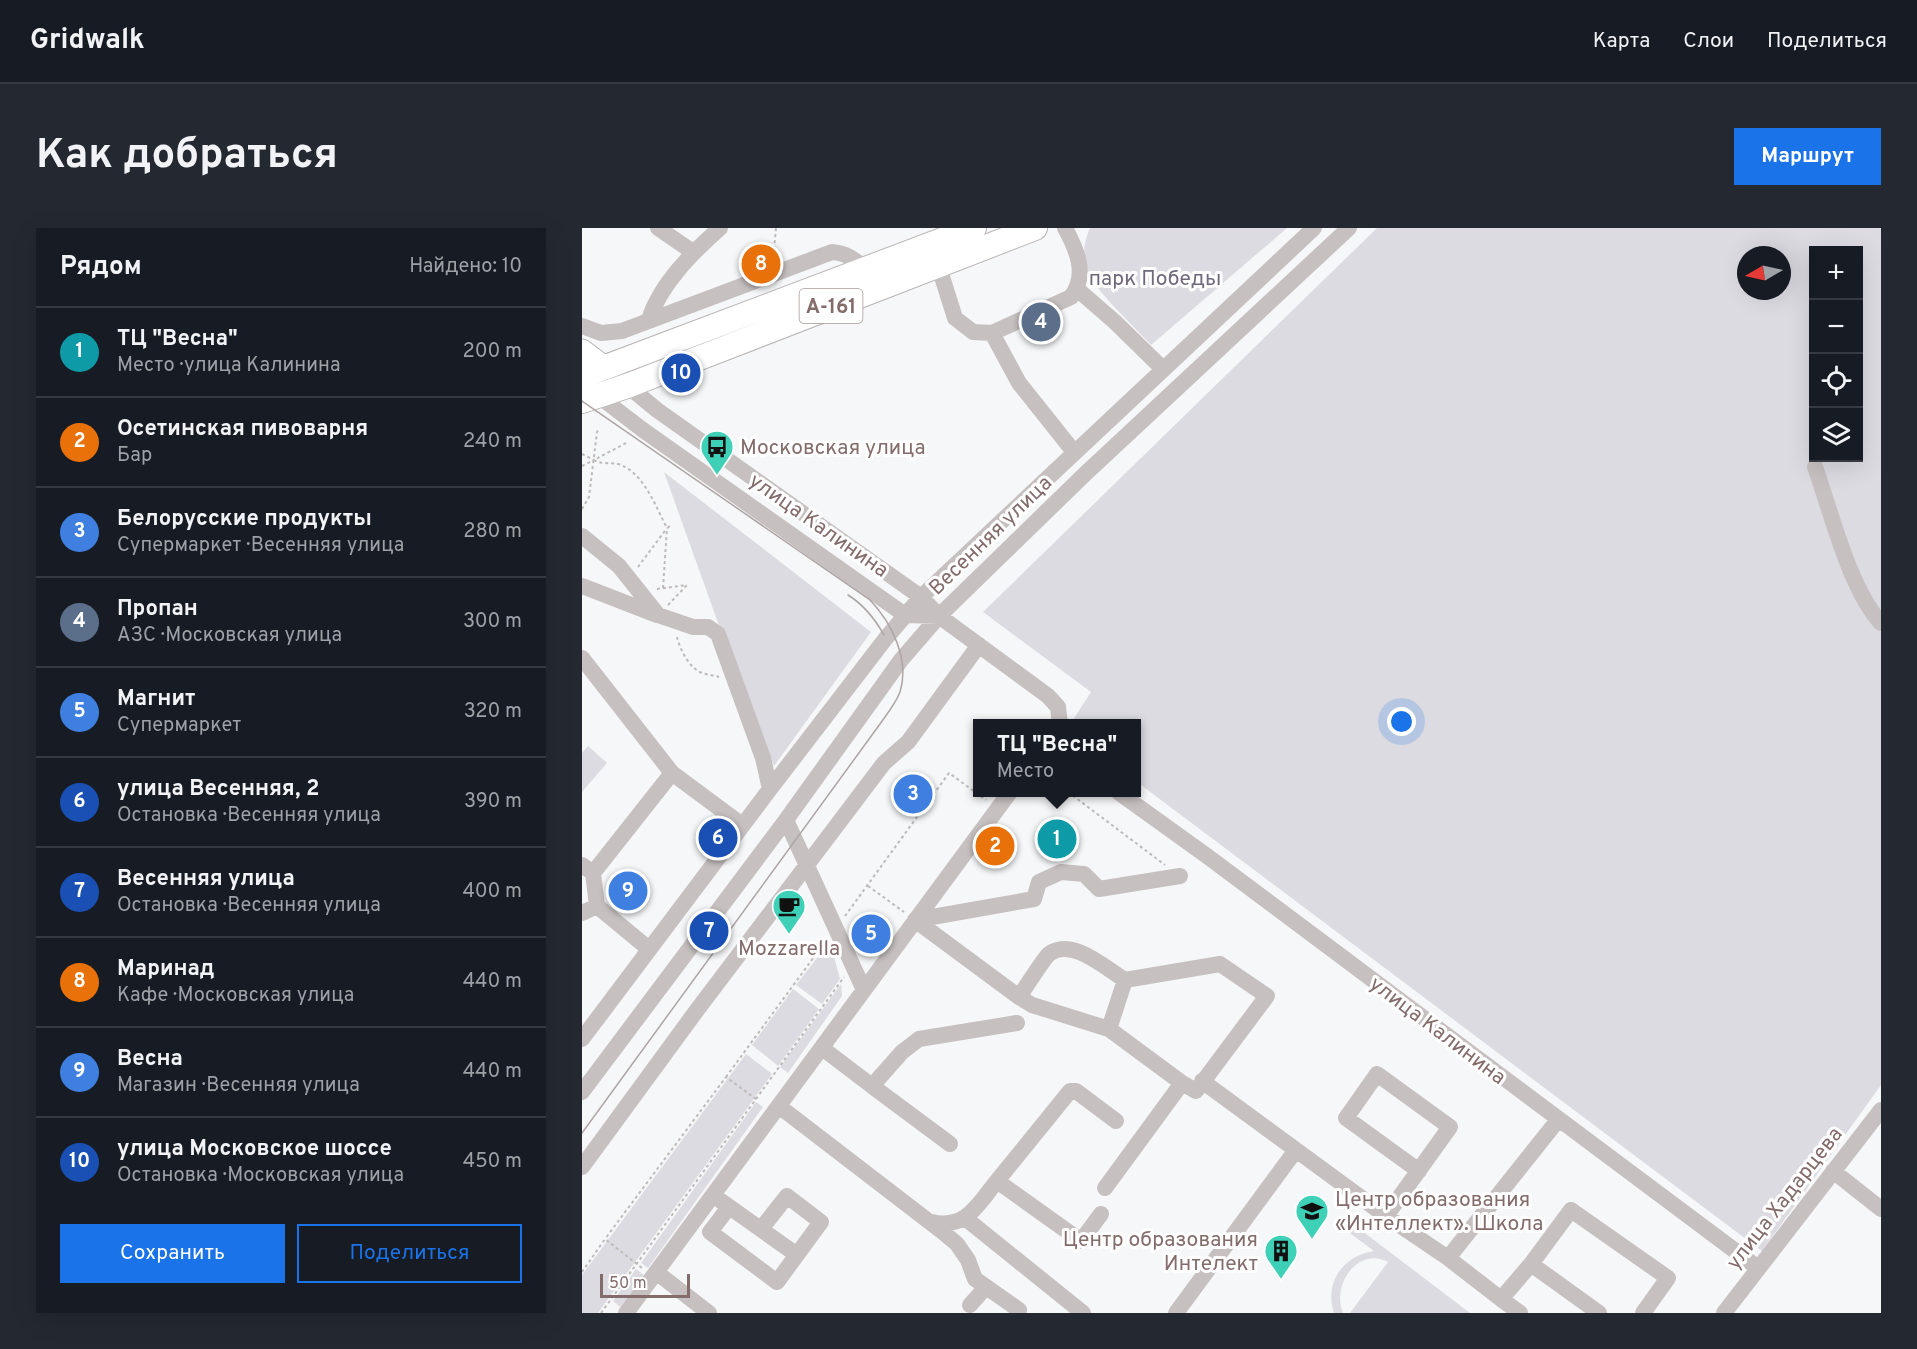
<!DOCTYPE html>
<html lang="ru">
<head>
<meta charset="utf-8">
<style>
	:root { --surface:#171b24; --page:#242831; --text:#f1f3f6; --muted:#9ea1a6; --line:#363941; --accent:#1a73e8 }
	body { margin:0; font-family:Overpass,sans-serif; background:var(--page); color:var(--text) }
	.controls { position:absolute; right:18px; top:18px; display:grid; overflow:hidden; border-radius:0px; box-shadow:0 6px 24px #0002 }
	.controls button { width:54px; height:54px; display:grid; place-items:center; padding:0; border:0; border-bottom:2px solid var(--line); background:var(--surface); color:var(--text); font:30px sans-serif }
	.compass { position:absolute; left:1155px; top:18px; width:54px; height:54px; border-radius:50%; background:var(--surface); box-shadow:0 6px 24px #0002; rotate:261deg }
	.scale { position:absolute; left:18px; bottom:15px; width:90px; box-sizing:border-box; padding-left:6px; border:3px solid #846c6b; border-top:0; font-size:16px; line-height:21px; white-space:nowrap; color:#846c6b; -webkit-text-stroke:4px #fff; paint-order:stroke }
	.you { position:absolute; left:820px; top:494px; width:21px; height:21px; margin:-15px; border:4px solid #fff; border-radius:50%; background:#1a73e8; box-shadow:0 0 0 9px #1a73e833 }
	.badge { display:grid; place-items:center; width:39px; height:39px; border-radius:50%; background:var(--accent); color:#fff; font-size:20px; font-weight:700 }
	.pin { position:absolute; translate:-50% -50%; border:3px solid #fff; box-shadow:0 2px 6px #0006 }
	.popup { position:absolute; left:391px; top:491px; width:168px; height:78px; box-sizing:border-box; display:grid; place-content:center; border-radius:0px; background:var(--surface); filter:drop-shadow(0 2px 4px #0005); font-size:20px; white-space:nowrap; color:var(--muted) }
	.popup b { font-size:22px; color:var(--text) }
	.popup::after { content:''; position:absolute; left:50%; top:100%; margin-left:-12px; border:12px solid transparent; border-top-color:var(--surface) }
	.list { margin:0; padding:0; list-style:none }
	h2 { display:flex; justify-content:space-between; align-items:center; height:78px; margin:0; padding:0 24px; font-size:26px }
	h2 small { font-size:20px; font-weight:400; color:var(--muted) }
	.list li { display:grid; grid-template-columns:39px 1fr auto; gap:18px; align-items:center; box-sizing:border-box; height:90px; padding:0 24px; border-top:2px solid var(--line) }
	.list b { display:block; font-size:22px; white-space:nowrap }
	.list p { margin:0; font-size:20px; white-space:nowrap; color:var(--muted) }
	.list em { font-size:20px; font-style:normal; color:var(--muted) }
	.actions { display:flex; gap:12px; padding:18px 24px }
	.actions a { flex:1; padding:14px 0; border:2px solid var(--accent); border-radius:0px; text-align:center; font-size:21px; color:var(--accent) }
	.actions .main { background:var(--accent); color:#fff }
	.icon { flex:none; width:33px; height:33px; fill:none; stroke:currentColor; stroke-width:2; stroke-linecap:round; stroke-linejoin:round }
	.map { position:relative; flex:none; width:1299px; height:1085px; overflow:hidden; border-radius:0px }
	header { display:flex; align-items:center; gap:36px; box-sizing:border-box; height:84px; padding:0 30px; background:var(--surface); border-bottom:2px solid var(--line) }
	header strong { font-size:28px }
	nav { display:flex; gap:33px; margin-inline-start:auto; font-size:21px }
	.intro { display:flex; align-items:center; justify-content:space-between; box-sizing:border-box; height:144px; padding:0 36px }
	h1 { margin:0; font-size:42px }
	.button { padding:15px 27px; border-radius:0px; background:var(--accent); color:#fff; font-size:21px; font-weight:700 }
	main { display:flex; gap:36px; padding:0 36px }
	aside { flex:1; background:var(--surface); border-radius:0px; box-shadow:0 6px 24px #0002 }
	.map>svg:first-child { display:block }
	.green { fill:#dcdbe2; fill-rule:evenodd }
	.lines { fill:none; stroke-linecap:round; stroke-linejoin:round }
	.major-casing { stroke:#bbb4b4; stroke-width:23 }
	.highway-casing { stroke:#bab4b4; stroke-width:26 }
	.path { stroke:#bfbaba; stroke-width:2; stroke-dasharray:3 3; stroke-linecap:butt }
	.minor { stroke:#c7c0c0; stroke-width:16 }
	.major { stroke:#fff; stroke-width:21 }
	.highway { stroke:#fff; stroke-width:24 }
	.tram { stroke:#aea4a4; stroke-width:1.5 }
	.labels { text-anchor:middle; stroke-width:6; stroke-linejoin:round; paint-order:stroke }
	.shield { fill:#fff; stroke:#a99897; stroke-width:1.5 }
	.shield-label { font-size:20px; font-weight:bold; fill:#846c6b }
	.park-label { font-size:21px; fill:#70697c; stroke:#fff }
	.poi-label { font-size:21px; fill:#846c6b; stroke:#fff; text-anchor:start }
	.street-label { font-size:21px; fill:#846c6b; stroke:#fff }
</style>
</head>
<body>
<header>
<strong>Gridwalk</strong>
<nav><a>Карта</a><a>Слои</a><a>Поделиться</a></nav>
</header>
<div class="intro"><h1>Как добраться</h1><a class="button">Маршрут</a></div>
<main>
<aside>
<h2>Рядом<small>Найдено: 10</small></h2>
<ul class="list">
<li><span class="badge" style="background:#0f9aa8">1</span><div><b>ТЦ &quot;Весна&quot;</b><p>Место · улица Калинина</p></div><em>200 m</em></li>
<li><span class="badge" style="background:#e8710a">2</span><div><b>Осетинская пивоварня</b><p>Бар</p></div><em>240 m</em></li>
<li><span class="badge" style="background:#3f7fe0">3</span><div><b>Белорусские продукты</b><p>Супермаркет · Весенняя улица</p></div><em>280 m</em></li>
<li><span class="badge" style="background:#5c6f8a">4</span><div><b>Пропан</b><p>АЗС · Московская улица</p></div><em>300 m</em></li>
<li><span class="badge" style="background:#3f7fe0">5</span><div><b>Магнит</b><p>Супермаркет</p></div><em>320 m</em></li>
<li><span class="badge" style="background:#1a4fb4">6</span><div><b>улица Весенняя, 2</b><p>Остановка · Весенняя улица</p></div><em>390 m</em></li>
<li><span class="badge" style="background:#1a4fb4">7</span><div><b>Весенняя улица</b><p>Остановка · Весенняя улица</p></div><em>400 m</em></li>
<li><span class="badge" style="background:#e8710a">8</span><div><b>Маринад</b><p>Кафе · Московская улица</p></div><em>440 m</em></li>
<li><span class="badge" style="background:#3f7fe0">9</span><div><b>Весна</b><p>Магазин · Весенняя улица</p></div><em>440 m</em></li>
<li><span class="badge" style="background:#1a4fb4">10</span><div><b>улица Московское шоссе</b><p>Остановка · Московская улица</p></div><em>450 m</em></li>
</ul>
<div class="actions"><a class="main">Сохранить</a><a>Поделиться</a></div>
</aside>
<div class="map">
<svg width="1299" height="1085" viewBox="0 0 1299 1085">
	<rect width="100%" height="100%" fill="#f6f7f8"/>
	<path class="green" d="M508 0H705L569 117C554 100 511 61 505 42 500 28 502 13 508 0Z
		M795 0H1299V857L1180 1023 555 554 554 496 489 495 509 464 401 384ZM1232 22H1276V230H1232ZM1164 27H1200V63H1164Z
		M82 244 289 404 192 538 135 392Z
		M6 518 25 535 0 564V525Z
		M248 713 258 751 240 776 214 757Z
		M259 756 260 768 206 845 198 839Z
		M211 761 237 781 196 838 170 817Z
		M164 826 190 846 16 1085H0V1047Z
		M174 874 181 879 66 1040 59 1035Z
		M763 990 888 1085H768L806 1034C776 1018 749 1057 761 1085H752C742 1054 761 1028 792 1023L757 997Z
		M54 1041 62 1047 38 1079 31 1073Z"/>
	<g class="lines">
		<g class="major-casing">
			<path id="major" d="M0 122 24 140"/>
		</g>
		<g class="highway-casing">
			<path id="highway" d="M0 148 392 0
				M0 173 45 158 453 0"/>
		</g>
		<path class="path" d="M191 33 194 0
			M44 215 12 232C20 237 27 234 36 236 62 244 73 278 85 300L88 298
			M0 226 12 232
			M0 238 12 232
			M0 281 7 269 15 204 17 201
			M56 339 85 300
			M81 360 85 300
			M75 361 105 357
			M86 377 106 356
			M95 409C98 421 106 438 118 444 124 447 131 447 137 449
			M486 564 583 637
			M286 658 322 684
			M263 688 367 545 404 572
			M144 849 243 714
			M174 871 262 749
			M0 1044 23 1011 60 1040
			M19 1085 174 871 144 849 23 1011"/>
		<path class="minor" d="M76 0 111 24
			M356 36 373 90 391 104 410 105 489 69C506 47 495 22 483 0
			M495 61 533 94 581 141
			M67 92C78 56 111 24 138 0
			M0 98 19 105 40 103 250 24C265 25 273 32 284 41
			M410 105 437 155 492 224
			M24 140 75 182 339 369 357 388 466 468 476 479 478 496
			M10 163 61 202 323 387 357 388
			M1233 239C1249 284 1268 362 1299 395
			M0 308 37 338 76 387 111 399H126L136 406 181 530 188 561
			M0 358 75 387
			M0 430 90 545 160 597
			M536 564 625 628 1176 1040
			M204 592 282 762
			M0 637 11 645 90 545
			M11 645 15 678 67 721
			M0 685 15 678
			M333 692 437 769 450 777 527 801 600 855 614 863 685 768 638 736 543 752C523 740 490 709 467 726 462 730 442 762 437 769
			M333 692 452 671 457 654 479 644 502 646 517 661 598 648
			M527 801 543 752
			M0 811 188 561 304 410 339 369 732 0
			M240 820 290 858 320 824 337 811 435 795
			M620 853 804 988 866 1030 919 1071 949 1036 989 982 1086 1050 1061 1085
			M290 858 368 916
			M0 864 204 592 319 432 357 388 503 246 767 0
			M198 879 362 1005 375 1016 386 1032 393 1051 437 1082 435 1085
			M0 939 115 782 302 535 326 514 397 417
			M1251 943 1299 981
			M415 953 488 863H494L534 893
			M523 960 600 855
			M139 973 215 1027
			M147 979 128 1004 195 1054 239 994 205 968 179 1001
			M804 988 868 899 795 846 764 890 837 943
			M383 990 501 1085
			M350 994C384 1002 396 976 415 953L499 1013 519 986
			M866 1030 976 892
			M949 1036 1017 1085
			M74 1044 127 1085
			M919 1071 938 1085
			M388 1077 404 1059
			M44 1085 428 564
			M594 1085 714 922
			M1142 1085 1299 882"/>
		<use href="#major" class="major"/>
		<use href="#highway" class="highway"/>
		<path class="tram" d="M0 173 288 372C310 395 328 432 318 464 314 475 305 486 298 496L0 905
			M266 367C282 377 293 391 302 407"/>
	</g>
	<defs>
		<g id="bus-pin" transform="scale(1.725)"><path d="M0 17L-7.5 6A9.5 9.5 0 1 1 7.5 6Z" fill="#3ed1b7" stroke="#fff"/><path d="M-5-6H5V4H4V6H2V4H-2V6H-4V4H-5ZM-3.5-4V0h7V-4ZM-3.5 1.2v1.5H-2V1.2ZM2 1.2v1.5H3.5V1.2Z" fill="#111"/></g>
		<g id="cafe-pin" transform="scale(1.725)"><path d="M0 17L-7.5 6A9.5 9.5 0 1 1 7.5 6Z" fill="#3ed1b7" stroke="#fff"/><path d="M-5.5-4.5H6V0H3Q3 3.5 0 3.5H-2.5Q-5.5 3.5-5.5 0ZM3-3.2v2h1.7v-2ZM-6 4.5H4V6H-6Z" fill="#111"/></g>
		<g id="school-pin" transform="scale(1.725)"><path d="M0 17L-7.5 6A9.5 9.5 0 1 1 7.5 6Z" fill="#3ed1b7" stroke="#fff"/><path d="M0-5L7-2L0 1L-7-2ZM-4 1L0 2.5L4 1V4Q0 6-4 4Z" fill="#111"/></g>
		<g id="building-pin" transform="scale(1.725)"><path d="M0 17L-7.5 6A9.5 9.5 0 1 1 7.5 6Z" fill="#3ed1b7" stroke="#fff"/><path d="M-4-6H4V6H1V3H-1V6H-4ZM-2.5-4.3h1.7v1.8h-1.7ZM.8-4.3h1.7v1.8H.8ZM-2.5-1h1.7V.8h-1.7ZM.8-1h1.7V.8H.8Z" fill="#111"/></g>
	</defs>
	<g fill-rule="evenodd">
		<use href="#bus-pin" x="135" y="219"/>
		<use href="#cafe-pin" x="207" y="678"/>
		<use href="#school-pin" x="730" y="983"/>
		<use href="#building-pin" x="699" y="1023"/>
	</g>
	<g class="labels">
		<rect class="shield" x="217.5" y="61" width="63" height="34" rx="4.5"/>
		<g class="shield-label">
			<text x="249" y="85">А-161</text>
		</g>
		<g class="park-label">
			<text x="573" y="57">парк Победы</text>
		</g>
		<g class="poi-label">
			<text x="158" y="226">Московская улица</text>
			<text x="207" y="727" text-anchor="middle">Mozzarella</text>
			<text x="753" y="978">Центр образования<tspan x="753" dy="24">«Интеллект». Школа</tspan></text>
			<text x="676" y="1018" text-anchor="end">Центр образования<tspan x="676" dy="24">Интелект</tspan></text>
		</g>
		<g class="street-label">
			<text transform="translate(237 297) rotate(35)" y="7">улица Калинина</text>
			<text transform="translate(408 307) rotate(-44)" y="7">Весенняя улица</text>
			<text transform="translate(856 802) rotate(37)" y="7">улица Калинина</text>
			<text transform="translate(1202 970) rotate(-52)" y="7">улица Хадарцева</text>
		</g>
	</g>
</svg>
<div class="controls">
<button>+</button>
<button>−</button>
<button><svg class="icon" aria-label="locate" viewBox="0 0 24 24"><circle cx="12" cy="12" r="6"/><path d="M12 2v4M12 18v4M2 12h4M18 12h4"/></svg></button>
<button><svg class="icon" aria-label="layers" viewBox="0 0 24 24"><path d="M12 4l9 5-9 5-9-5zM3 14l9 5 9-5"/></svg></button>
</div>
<svg class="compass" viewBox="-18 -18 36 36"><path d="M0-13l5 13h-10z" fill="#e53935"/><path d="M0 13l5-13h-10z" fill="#9ea1a6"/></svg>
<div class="scale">50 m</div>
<div class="you"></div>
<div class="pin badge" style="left:475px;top:611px;background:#0f9aa8">1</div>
<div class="popup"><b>ТЦ &quot;Весна&quot;</b>Место</div>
<div class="pin badge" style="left:413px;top:618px;background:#e8710a">2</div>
<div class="pin badge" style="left:331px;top:566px;background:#3f7fe0">3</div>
<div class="pin badge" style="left:459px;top:94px;background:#5c6f8a">4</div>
<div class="pin badge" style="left:289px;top:706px;background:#3f7fe0">5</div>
<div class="pin badge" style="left:136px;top:610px;background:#1a4fb4">6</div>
<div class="pin badge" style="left:127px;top:703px;background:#1a4fb4">7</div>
<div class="pin badge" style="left:179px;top:36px;background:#e8710a">8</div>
<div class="pin badge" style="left:46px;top:663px;background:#3f7fe0">9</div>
<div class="pin badge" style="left:99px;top:145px;background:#1a4fb4">10</div>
</div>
</main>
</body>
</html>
